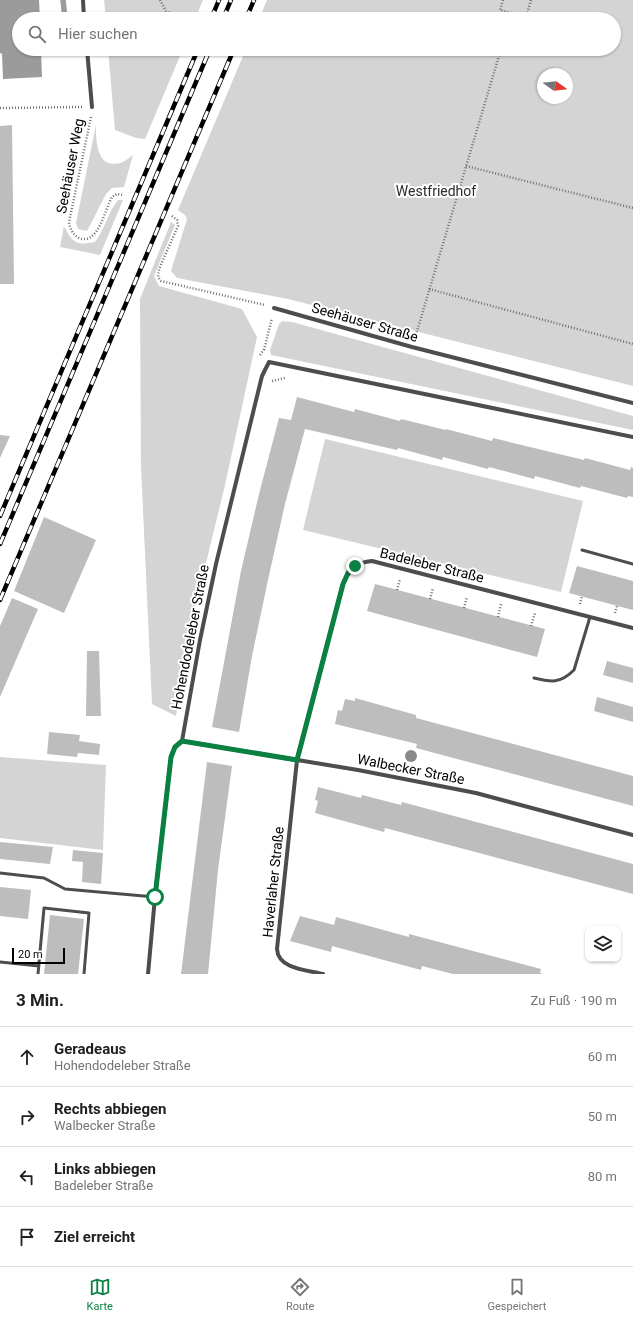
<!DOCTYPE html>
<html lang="de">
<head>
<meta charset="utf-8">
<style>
	:root { --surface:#fff; --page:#f6f6f6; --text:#202124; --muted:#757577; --line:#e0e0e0; --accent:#0b8043 }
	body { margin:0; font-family:Roboto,sans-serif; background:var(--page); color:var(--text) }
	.controls { position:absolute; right:12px; bottom:12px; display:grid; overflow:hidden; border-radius:8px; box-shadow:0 1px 3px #0004 }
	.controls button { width:36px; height:36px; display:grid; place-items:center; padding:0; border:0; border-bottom:1px solid var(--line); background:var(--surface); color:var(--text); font:20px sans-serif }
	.compass { position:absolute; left:537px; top:68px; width:36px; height:36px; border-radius:50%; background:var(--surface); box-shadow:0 1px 3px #0004; rotate:105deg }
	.scale { position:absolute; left:12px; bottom:10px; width:53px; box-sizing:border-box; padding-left:4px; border:2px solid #000; border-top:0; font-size:11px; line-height:14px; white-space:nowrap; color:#000; -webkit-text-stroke:3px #fff; paint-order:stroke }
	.stop { position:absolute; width:12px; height:12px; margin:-9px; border:3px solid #0b8043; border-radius:50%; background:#fff }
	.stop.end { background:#0b8043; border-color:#fff; box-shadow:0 1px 4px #0008 }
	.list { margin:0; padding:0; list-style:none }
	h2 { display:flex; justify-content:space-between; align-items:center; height:52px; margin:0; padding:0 16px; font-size:17px }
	h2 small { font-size:13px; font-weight:400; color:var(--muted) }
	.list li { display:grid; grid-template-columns:26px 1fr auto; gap:12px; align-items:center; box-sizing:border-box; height:60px; padding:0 16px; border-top:1px solid var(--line) }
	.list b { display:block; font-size:15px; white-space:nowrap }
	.list p { margin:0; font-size:13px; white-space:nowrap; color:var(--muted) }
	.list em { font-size:13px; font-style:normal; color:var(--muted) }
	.icon { flex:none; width:22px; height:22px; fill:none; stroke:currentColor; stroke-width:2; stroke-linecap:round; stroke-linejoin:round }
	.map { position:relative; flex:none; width:633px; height:974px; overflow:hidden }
	.search { position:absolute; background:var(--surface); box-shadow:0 1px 3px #0004; left:12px; right:12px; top:12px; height:44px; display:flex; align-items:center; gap:10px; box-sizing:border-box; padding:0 14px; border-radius:22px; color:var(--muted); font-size:15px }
	.sheet { height:292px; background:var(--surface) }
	nav { display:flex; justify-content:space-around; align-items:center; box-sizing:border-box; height:56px; border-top:1px solid var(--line); background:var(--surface); font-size:11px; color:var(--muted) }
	nav a { display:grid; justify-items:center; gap:2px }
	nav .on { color:var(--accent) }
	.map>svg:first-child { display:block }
	.green { fill:#d4d4d4; fill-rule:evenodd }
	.water { fill:#9b9b9b }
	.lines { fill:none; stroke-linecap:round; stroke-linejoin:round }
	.stream { stroke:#9b9b9b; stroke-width:5.5 }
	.building { fill:#bdbdbd }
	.path { stroke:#6f6f6f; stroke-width:2.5; stroke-dasharray:1 2; stroke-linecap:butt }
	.service { stroke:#4d4d4d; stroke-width:3 }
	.minor { stroke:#4d4d4d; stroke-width:4 }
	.rail-casing { stroke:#000; stroke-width:4.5 }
	.rail { stroke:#fff; stroke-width:3; stroke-dasharray:9; stroke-linecap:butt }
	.tree { fill:#8a8a8a }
	.route { stroke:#0b8043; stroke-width:5 }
	.labels { text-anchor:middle; stroke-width:4; stroke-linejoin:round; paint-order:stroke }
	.street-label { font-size:14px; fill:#000; stroke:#fff }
	.park-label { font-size:14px; fill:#2b2b2b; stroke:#fff }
</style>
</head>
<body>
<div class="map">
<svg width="633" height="974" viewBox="0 0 633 974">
	<rect width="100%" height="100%" fill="#fff"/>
	<path class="green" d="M104 0H203L195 19H106Z
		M267 0H633V386L288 299 177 278 171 271 187 219 185 215 178 210 246 49H614V19H259ZM543 74H567V98H543Z
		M108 49H183L145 139 136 138 115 130Z
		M96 125C96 140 96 169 120 163 124 162 129 158 133 155L124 187 112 188 106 194 87 231 78 229 76 223Z
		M118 200H123L100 255 60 247 64 226C72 242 76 246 95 242 105 229 108 212 118 200Z
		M171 222 175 225 154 276 159 286 242 309 257 337 225 485 188 637 176 716 152 704 141 467 140 299Z
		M282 321 292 322 633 416V430L271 355 270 350 279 324Z
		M325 439 583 501 561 592 303 530Z
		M0 757 106 765 103 850 0 838Z"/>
	<path class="water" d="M0 0H39L40 19H19V49H41L42 77 3 79 2 54 0 53Z"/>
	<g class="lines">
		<path class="stream" d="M63 0 65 19"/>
	</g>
	<path class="building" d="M12 125 14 284H0V126Z
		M297 397 354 412 355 409 400 421 401 419 446 430V429L492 441 493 438 584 460 585 458 630 470 631 467 633 468V497L628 496 627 498 581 486 580 488 535 476 534 479 489 467 488 469 443 457 442 460 398 448 397 450 305 429 285 504 268 580 252 656 239 732 212 727 241 571 259 494 279 418 291 420Z
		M0 435 10 436 0 458Z
		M44 517 96 540 64 613 14 591Z
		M577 566 633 581V610L569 593Z
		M375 584 545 629 537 657 367 611Z
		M12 598 38 609 0 697V626Z
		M87 651H99L101 716H86Z
		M607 661 633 668V683L603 675Z
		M597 697 633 707V722L594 711Z
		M355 698 416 715V718L633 776V806L416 748 417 744 335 724 338 710 342 711 345 699 355 701Z
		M49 732 80 735 79 741 100 744 99 755 78 753 77 757 47 754Z
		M207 762 232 766 218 870 208 974H181Z
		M318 787 361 798 362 795 401 805 402 802 633 864V894L385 828 384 832 315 813 318 801 315 800Z
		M0 842 53 847 50 864 0 859Z
		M73 850 103 853 101 884 82 882 83 862 72 861Z
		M0 887 31 890 28 919 0 916Z
		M50 915 84 919 78 974H44Z
		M300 916 334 925 336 917 409 937V934L541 969 540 973 543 974H453L422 966 421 970 332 946 331 952 290 941Z"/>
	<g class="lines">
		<path class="path" d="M160 0 166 11 182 19
			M503 0 500 10 526 17 531 0
			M510 19 512 13
			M0 108 83 107
			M91 117 69 222C70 229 73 235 79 238 98 246 105 209 112 197L117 194 122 195
			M466 166 633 208
			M172 216 177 220 178 226 159 269 158 277 161 281 265 305
			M429 289 633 344
			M415 338 501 49
			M264 350 272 318
			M260 355 264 349
			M272 381 285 378
			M397 590 400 579
			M430 599 433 588
			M580 604 582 596
			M464 608 467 597
			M615 613 617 606
			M498 617 501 604
			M531 626 535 613"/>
		<path class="service" d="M582 550 633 564
			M534 678C551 682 560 684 574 670L590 617
			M0 873 44 878 65 889 155 897
			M0 962 39 966
			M38 974 44 908 89 913 84 974"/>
		<path class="minor" d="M83 0 84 19
			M87 49 92 107
			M274 308 412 347 633 403
			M182 741 358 770 476 793 633 835
			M148 974 155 897 171 757 175 747 182 741 200 640 216 564 262 376 269 362 633 437
			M323 974C307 970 278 969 277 949L297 760 343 584C349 570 356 562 372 561L633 628"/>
		<g class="rail-casing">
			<path id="rail" d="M211 19 219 0
				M223 19 231 0
				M246 19 254 0
				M0 516 198 49
				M0 544 210 49
				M0 600 234 49"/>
		</g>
		<use href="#rail" class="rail"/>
	</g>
	<circle class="tree" cx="411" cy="756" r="6"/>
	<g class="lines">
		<path class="route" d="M155 897 171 757 175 747 182 741 297 760 343 584 348 573 355 566"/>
	</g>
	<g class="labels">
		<g class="street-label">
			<text transform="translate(70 166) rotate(-79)" y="5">Seehäuser Weg</text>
			<text transform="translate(365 322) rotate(16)" y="5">Seehäuser Straße</text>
			<text transform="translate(432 565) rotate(14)" y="5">Badeleber Straße</text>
			<text transform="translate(190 637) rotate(-79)" y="5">Hohendodeleber Straße</text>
			<text transform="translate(411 769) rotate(11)" y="5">Walbecker Straße</text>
			<text transform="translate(273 882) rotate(-84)" y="5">Haverlaher Straße</text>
		</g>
		<g class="park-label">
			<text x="436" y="196">Westfriedhof</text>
		</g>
	</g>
</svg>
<div class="controls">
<button><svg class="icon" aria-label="layers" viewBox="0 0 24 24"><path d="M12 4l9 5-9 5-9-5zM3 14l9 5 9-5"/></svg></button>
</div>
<svg class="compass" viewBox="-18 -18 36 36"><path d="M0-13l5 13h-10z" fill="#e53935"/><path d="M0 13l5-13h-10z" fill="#757577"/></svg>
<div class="scale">20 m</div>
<div class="stop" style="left:155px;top:897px"></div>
<div class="stop end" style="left:355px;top:566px"></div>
<div class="search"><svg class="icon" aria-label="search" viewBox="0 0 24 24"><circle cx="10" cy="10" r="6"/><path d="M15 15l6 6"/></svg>Hier suchen</div>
</div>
<section class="sheet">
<h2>3 Min.<small>Zu Fuß · 190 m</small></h2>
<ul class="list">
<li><svg class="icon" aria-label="ahead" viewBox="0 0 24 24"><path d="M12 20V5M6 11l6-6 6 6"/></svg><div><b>Geradeaus</b><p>Hohendodeleber Straße</p></div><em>60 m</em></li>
<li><svg class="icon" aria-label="right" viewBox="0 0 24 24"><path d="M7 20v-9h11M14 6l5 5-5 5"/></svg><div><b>Rechts abbiegen</b><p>Walbecker Straße</p></div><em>50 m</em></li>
<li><svg class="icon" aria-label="left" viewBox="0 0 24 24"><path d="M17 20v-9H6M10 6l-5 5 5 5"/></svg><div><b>Links abbiegen</b><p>Badeleber Straße</p></div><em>80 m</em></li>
<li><svg class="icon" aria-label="arrive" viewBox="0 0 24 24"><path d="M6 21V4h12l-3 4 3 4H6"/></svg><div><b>Ziel erreicht</b></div></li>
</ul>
</section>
<nav>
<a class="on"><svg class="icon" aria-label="map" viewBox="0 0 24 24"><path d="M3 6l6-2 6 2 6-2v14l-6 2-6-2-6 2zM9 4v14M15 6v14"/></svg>Karte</a>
<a><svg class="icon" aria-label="directions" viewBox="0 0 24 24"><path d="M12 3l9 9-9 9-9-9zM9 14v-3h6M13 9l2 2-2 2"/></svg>Route</a>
<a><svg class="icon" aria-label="saved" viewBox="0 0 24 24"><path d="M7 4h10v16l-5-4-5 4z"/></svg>Gespeichert</a>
</nav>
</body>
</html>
